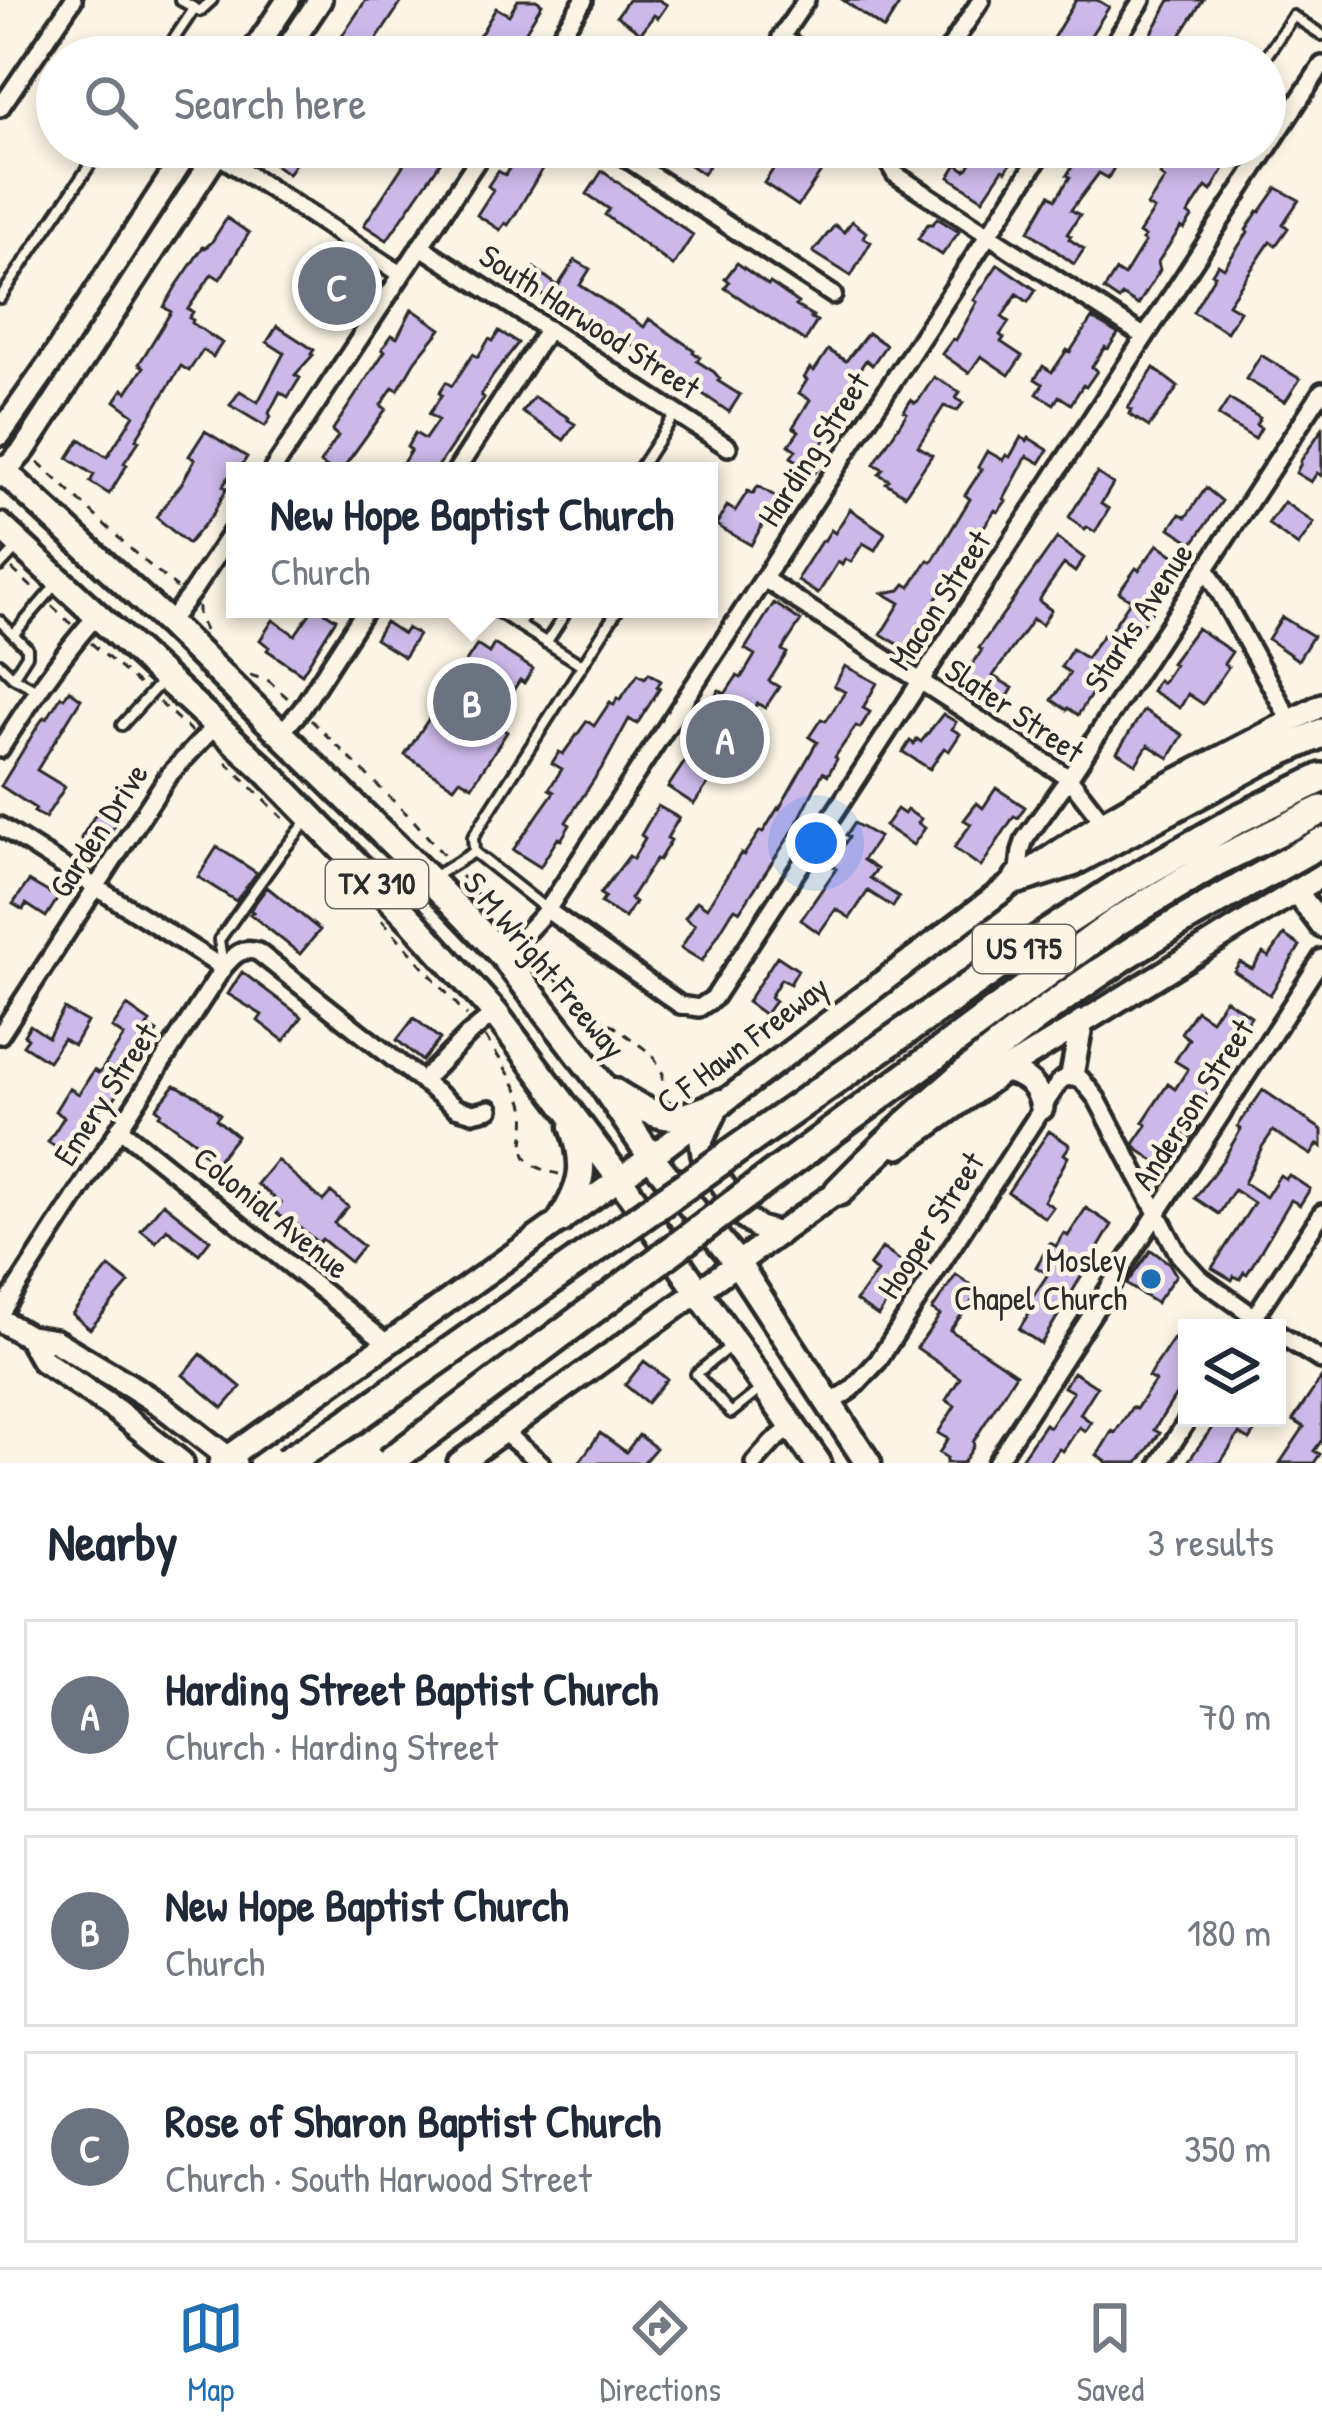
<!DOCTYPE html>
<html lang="en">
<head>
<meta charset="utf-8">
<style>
	:root { --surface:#fff; --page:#f6f6f7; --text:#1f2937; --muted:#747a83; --line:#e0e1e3; --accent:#1f6fb2 }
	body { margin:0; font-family:"Patrick Hand",sans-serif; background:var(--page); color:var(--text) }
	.controls { position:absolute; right:36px; bottom:36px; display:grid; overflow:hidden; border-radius:0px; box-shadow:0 6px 18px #0003 }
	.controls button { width:108px; height:108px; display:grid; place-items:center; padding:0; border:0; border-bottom:3px solid var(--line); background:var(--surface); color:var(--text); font:60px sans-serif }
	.you { position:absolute; left:816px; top:843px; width:42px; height:42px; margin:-30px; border:9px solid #fff; border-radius:50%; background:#1a73e8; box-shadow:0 0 0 18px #1a73e833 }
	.badge { display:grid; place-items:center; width:78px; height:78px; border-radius:50%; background:var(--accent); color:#fff; font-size:39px; font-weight:700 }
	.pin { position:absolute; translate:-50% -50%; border:6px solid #fff; box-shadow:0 3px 12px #0006 }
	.popup { position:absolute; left:226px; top:462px; width:492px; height:156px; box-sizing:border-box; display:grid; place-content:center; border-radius:0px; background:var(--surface); filter:drop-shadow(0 3px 9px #0005); font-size:39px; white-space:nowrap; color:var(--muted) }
	.popup b { font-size:45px; color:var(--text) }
	.popup::after { content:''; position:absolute; left:50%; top:100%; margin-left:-24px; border:24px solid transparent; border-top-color:var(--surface) }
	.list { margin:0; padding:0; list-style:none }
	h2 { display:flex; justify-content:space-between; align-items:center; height:156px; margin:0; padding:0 48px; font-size:51px }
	h2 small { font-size:39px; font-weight:400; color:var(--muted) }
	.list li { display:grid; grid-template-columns:78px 1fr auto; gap:36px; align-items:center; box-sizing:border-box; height:192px; margin:0 24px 24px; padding:0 24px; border:3px solid var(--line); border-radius:0px }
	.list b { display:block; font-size:45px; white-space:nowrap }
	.list p { margin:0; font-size:39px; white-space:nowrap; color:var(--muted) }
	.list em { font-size:39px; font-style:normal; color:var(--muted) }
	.icon { flex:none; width:66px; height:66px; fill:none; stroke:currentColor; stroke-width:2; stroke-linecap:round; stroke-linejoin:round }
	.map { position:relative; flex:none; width:1322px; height:1463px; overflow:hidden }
	.search { position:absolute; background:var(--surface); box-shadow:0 6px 18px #0003; left:36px; right:36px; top:36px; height:132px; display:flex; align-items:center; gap:30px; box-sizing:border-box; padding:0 42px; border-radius:66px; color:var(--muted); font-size:45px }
	.sheet { height:804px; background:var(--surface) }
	nav { display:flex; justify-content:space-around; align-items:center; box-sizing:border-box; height:168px; border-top:3px solid var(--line); background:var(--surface); font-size:33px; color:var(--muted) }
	nav a { display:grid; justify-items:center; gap:6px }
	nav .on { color:var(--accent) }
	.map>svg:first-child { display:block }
	.building { fill:#ccb9e9; stroke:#2b2b2b; stroke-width:3 }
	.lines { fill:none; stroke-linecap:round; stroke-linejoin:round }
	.service-casing { stroke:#2b2b2b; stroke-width:16 }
	.minor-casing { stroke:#2b2b2b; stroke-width:24 }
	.secondary-casing { stroke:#2b2b2b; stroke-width:30 }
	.primary-casing { stroke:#2b2b2b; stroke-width:33 }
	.motorway-casing { stroke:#2b2b2b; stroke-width:36 }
	.path { stroke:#2b2b2b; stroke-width:3; stroke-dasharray:9 9; stroke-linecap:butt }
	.service { stroke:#fcf5e5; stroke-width:8 }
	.minor { stroke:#fcf5e5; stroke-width:15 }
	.secondary { stroke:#fcf5e5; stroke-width:21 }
	.primary { stroke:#fcf5e5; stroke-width:24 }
	.motorway { stroke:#fcf5e5; stroke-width:27 }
	.motorway-bridge-casing { stroke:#2b2b2b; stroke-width:36; stroke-linecap:butt }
	.motorway-bridge { stroke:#fcf5e5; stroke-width:27 }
	.poi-dot { fill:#1f6fb2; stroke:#fcf5e5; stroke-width:4.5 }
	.labels { text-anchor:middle; stroke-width:9; stroke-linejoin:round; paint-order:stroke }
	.shield { fill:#fcf5e5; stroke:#6a6863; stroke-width:3 }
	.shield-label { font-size:30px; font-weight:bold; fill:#2b2b2b }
	.street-label { font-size:33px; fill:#2b2b2b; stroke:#fcf5e5 }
	.poi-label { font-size:33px; fill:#2b2b2b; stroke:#fcf5e5; text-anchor:end }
</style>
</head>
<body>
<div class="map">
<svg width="1322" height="1463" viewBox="0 0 1322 1463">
	<rect width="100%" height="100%" fill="#fcf5e5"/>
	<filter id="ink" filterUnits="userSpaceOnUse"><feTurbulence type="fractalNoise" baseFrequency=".00833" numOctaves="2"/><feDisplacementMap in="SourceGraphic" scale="24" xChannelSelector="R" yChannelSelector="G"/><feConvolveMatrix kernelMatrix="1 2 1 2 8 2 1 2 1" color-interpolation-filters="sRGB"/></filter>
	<g filter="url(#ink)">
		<path class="building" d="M366 0H403L365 57H328Z
			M518 0H536L542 4 510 57H486L470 45 482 32 496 8 509 15Z
			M628 0H659L667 5 658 18 654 15 641 33 617 16Z
			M843 0H902L884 29Z
			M1076 0H1097L1109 7 1077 57H1057L1046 50Z
			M1170 0H1203L1176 42 1183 46 1176 57H1152L1142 51Z
			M251 147H306L288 174Z
			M415 147H451L387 240 364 225Z
			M523 147 547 161 515 215 508 225 505 223 500 230 477 215 493 190 488 186 498 171 505 175Z
			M663 147H721L703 174Z
			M767 147H829L835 151 798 206 764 183 776 165 761 156Z
			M980 147H1016L1009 159 1012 161 1006 171 1003 169 983 199 949 177 957 164 965 170 968 168Z
			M1076 147H1103L1112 152 1106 161 1115 166 1108 178 1099 173 1071 210 1080 215 1067 234 1071 236 1069 239 1084 249 1074 264 1029 231 1050 195 1056 199 1070 177 1067 175 1077 159 1071 155Z
			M1179 147H1220L1232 155 1211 191 1206 187 1188 214 1192 217 1184 229 1181 227 1158 262 1160 270 1138 305 1122 295 1119 300 1104 290 1116 271 1124 276 1145 242 1142 240 1145 237 1139 233 1154 210 1147 206 1165 179 1160 175Z
			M602 171 693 235 673 266 605 215 609 209 587 194Z
			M1277 188 1299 200 1283 224 1288 228 1276 245 1270 242 1228 304 1240 311 1227 332 1193 312 1215 275 1212 273 1218 264 1224 268 1248 232 1246 230 1258 211 1260 212Z
			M227 218 249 233 220 279 212 274 188 309 193 312 189 318 193 320 192 323 222 343 213 357 203 350 189 371 181 366 136 439 139 441 124 463 127 465 109 494 90 482 94 475 68 458 80 439 107 457 134 415 115 401 123 389 127 392 144 367 139 364 171 312 164 307 175 288 203 247 205 248 211 243Z
			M937 218 959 232 942 255 918 239 928 224H933Z
			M852 221 866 232 863 237 871 242 851 276 813 252 835 225 844 232Z
			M329 251 371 277 343 319 303 294Z
			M575 260 590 269 580 285 644 327 649 319 694 350 693 352 700 357 697 361 714 372 720 379 718 381 740 395 729 412 623 339 617 347 525 283 534 268 558 286Z
			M737 263 768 285 770 283 779 289 798 303 796 306 813 316 811 318 817 321 805 341 725 288 729 282 725 279Z
			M998 264 1036 290 1028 302 1017 294 1002 317 1009 322 1000 335 1004 338 1001 342 1022 356 1009 375 981 356 969 373 942 354 953 339 956 340 977 302 974 300Z
			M412 309 441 329 415 361 398 390 393 387 381 405 386 409 341 471H332L320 463 338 436 332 431 385 351 382 349 392 335 397 338Z
			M1092 318 1118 334 1108 349 1105 347 1092 367 1097 371 1086 387 1083 385 1071 404 1059 396 1054 404 1037 394 1043 384 1035 379 1043 366 1052 372 1067 350 1070 352Z
			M277 326 314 350 311 354 313 355 295 375 300 378 288 397 280 392 269 413 271 417 265 426 230 405 240 391 258 402 284 353 267 342Z
			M499 331 518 343 493 376 481 395 484 398 435 471H398L411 450 407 447 415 433 425 439 438 420 429 414 442 395 439 393 446 382 452 386 473 354 478 357 489 339 493 341Z
			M868 333 886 345 872 365 866 360 840 398 843 399 830 419 832 421 826 431 829 433 818 451 826 456 815 473 791 457 796 450 789 445 799 431 793 427 810 400 799 393 807 380 804 378 810 368 814 371 828 350 846 361Z
			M1261 355 1300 379 1285 402 1246 379Z
			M1154 368 1178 387 1149 427 1129 414 1132 410 1128 408Z
			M934 377 960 392 956 398 963 403 957 411 944 406 918 446 932 455 905 495 886 483 889 480 879 474 883 469 874 464 907 413 904 411 911 400 915 403 919 400Z
			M534 397 569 418 568 420 575 424 564 440 522 412Z
			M1229 399 1260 418 1256 425 1261 428 1255 439 1218 416Z
			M1322 429V476L1317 473 1311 482 1296 473 1301 463 1300 462Z
			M205 431 247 457 240 468 236 466 223 486 227 488 213 514 188 544 156 517 182 483 195 459 189 456Z
			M1021 437 1027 441 1029 438 1048 450 1040 463 1027 456 1004 499 1006 501 998 512 995 510 915 631 921 635 911 652 881 634 900 603 883 593 900 590 905 584 910 587 928 560 932 562 970 499 965 495 982 469 978 467 987 451 1003 460 1006 455 1010 457Z
			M1097 473 1113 484 1101 504 1109 509 1095 532 1087 527 1085 530 1069 517Z
			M758 486 778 498 751 545 716 525 727 506 735 511 748 491 753 494Z
			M1206 488 1222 501 1193 543 1170 528 1180 514 1186 517Z
			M1284 502 1314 523 1298 546 1268 524Z
			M850 509 885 533 875 550 863 543 851 562 845 559 842 565 838 562 818 594 798 581 799 576 822 540 824 541 831 530 835 533Z
			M1057 538 1084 558 1075 572 1064 564 1043 594 1039 601 1051 610 1042 625 1033 619 993 676 1013 688 1006 700 995 693 992 699 962 680 982 650 979 648Z
			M1158 544 1183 562 1151 613 1115 658 1078 715 1068 708 1067 710 1052 700 1070 673 1061 667 1072 649 1086 658 1103 635 1106 637 1131 600 1119 592 1136 568 1139 570Z
			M774 603 801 621 782 650 787 653 769 681 779 687 765 708 757 703 738 734 749 741 734 765 725 759 694 804 668 787 701 737 692 732 719 690 725 694 737 676 741 678 755 655 745 649Z
			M313 609H320L336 619 302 674 267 650 269 647 260 640 273 620 295 635Z
			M1282 617 1313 636 1298 660 1268 639Z
			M385 622 403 634 407 628 418 635 404 657 375 639Z
			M1197 628 1232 652 1224 664 1228 667 1203 704 1188 694 1180 708 1152 691 1158 680 1162 683 1174 665 1171 663Z
			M494 644 533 669 524 683 520 680 492 722 507 732 472 786 460 779 454 787 405 755 477 645 489 653Z
			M845 666 877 683 863 708 870 712 860 728 856 726 835 757 837 759 828 775 823 772 794 829 740 911 735 908 732 912 702 961 681 948 695 925 685 918 697 901 707 908 741 853 744 855 760 831 763 832 778 808 779 809 817 742 809 737 821 719 826 721 845 692 834 686Z
			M649 673 661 681 657 687 660 688 637 724 629 719 605 763 566 822 570 825 561 840 558 838 540 867 513 850 554 792 549 789 562 769 552 763 559 752 563 754 587 721 594 726 610 702 614 705 617 698 620 700 638 674 645 678Z
			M69 690 81 699 37 770 65 787 45 818 34 812 36 809 1 786 39 724 44 717 47 719 61 696 64 698Z
			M1144 710 1183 735 1169 758 1148 745 1136 764 1117 752Z
			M943 714 956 722 952 729 960 734 949 751 944 748 930 769 903 752 910 741 914 744 917 739 921 742Z
			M996 788 1025 807 1018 818 1014 816 981 867 954 848 971 824 964 820 977 803 983 808Z
			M658 806 679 818 667 838 671 840 659 860 656 859 630 899 635 902 625 918 601 903 605 897 600 894 629 856 633 859 645 838 641 835Z
			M100 807 108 812 110 808 121 815 98 853 81 838Z
			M897 809 904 814 907 810 921 819 918 823 925 828 913 845 885 826Z
			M854 823 879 837 863 860 877 869 870 878 899 897 893 907 868 891 850 918 836 909 819 933 801 920 836 869 831 864 849 837 846 835Z
			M217 847 257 873 236 901 198 877Z
			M29 881 58 898 46 917 26 904 23 910 13 904Z
			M267 887 320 930 300 954 250 914 253 912 250 910Z
			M1284 935 1300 946 1270 995 1234 971 1240 962 1252 969 1263 953 1269 957Z
			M777 956 798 970 790 984 781 979 770 997 775 1001 765 1015 747 1002Z
			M242 972 302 1017 284 1041 258 1021 262 1015 228 994Z
			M1225 999 1251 1016 1234 1042 1238 1044 1189 1122 1197 1128 1190 1137 1179 1129 1166 1148 1172 1151 1162 1166 1137 1149 1134 1144 1147 1125 1143 1122 1168 1084 1175 1089 1188 1069 1175 1061 1189 1039 1181 1033 1196 1010 1211 1020Z
			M127 1006 150 1022 147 1026 157 1032 112 1102 110 1101 105 1107 102 1105 73 1158 48 1142 64 1117 55 1111 69 1088 79 1094 94 1070 98 1073 101 1071 124 1036 112 1028Z
			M64 1009 87 1022 74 1045 63 1039 48 1061 23 1045 28 1038 24 1035 30 1025 48 1037Z
			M414 1018 440 1039 422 1061 397 1040Z
			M175 1085 199 1097 220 1114 216 1119 237 1136 217 1161 200 1151 202 1147 159 1115 161 1112 156 1108Z
			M1263 1090 1322 1130V1147L1318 1144 1311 1155 1273 1131 1262 1147 1244 1183 1266 1197 1280 1175 1286 1179 1289 1175 1310 1189 1300 1205 1291 1200 1247 1274 1244 1272 1240 1279 1234 1276 1232 1280 1212 1268 1254 1203 1234 1190 1219 1214 1195 1198 1223 1160 1241 1129 1238 1126Z
			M1049 1131 1070 1145 1064 1154 1068 1157 1044 1201 1053 1207 1045 1218 1008 1192Z
			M277 1160 323 1201 331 1192 348 1207 334 1223 363 1246 350 1262 322 1239 318 1243 292 1221 289 1224 274 1211 281 1203 257 1184Z
			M163 1203 210 1240 199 1254 167 1229 156 1242 141 1230Z
			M1086 1208 1112 1225 1041 1344 1019 1329 1035 1304 1030 1301 1048 1274 1036 1267 1050 1243 1056 1246 1064 1233 1068 1236Z
			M882 1248 910 1268 878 1316 856 1301 877 1272 869 1266Z
			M1151 1250 1169 1263 1176 1275 1156 1303 1126 1284Z
			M109 1267 129 1283 90 1329 72 1314Z
			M956 1275 980 1291 950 1330 1016 1374 973 1442 974 1446 963 1463H946L947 1458 939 1453 948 1439 938 1433 955 1406 946 1400 960 1378 917 1348 940 1315 932 1310Z
			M1174 1338 1187 1347V1377L1154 1430 1160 1433 1138 1463H1108L1097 1455 1100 1451 1112 1431 1115 1433 1132 1407 1136 1409 1155 1381 1148 1377Z
			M201 1354 241 1387 223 1408 183 1375Z
			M644 1361 667 1379 647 1403 625 1385Z
			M1073 1372 1097 1387 1080 1414 1091 1422 1085 1431 1079 1427 1063 1451 1059 1449 1049 1463H1018L1045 1424 1049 1427 1073 1392 1064 1387Z
			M1322 1377V1440L1314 1451 1320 1454 1314 1463H1280L1304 1427 1293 1420Z
			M1219 1418H1263L1250 1440 1239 1434 1220 1463H1187Z
			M600 1433 626 1452 639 1435 656 1448 643 1463H579Z"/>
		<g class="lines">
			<g class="service-casing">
				<path id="service" d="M180 0 200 11 212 0
					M162 57 194 9
					M1265 58 1293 16 1322 35
					M0 298 102 147
					M638 471 675 414
					M0 566 15 550
					M493 609 582 665
					M0 621 27 648V655L13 677
					M518 625 529 609
					M14 634 56 585
					M546 643 568 609
					M0 664 13 677 37 690
					M122 725 160 683
					M435 876 474 852
					M546 909 474 852 473 837 618 609
					M223 966 219 940 281 853 309 819
					M733 1344 696 1374 731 1413 762 1388"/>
			</g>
			<g class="minor-casing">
				<path id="minor" d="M806 0 781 37 810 57
					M546 57 584 0
					M944 57 981 0
					M1105 57 1142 0
					M0 108 73 0
					M206 147 401 274
					M610 147 833 295
					M887 147 885 157 895 174 1145 337
					M420 246 728 447
					M272 471 486 147
					M456 471 548 329
					M1206 568 1290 720
					M764 579 1069 778 1103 822
					M168 623 192 592 235 527
					M279 735 301 710 366 609
					M0 749C30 702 60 656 98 614
					M0 826 223 968
					M1018 879 1021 851 1025 839 1069 778 1322 391
					M547 910 680 1005 699 1008 714 998 1322 65
					M501 954 525 934 547 910 1046 147
					M0 1035 168 776 216 725
					M422 1081 469 1034 495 1013
					M119 1128 387 1343
					M0 1314 223 968C234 955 241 947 258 952L456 1108 473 1113 490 1109
					M1247 1328 1322 1213
					M1277 1333 1322 1361
					M831 1403 852 1389 878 1361 1042 1108 1060 1081 1069 1076 1081 1079 1097 1099 1179 1255 1200 1278 1270 1328
					M503 1432 541 1463
					M754 1463 773 1442 793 1426
					M996 1463 1322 958
					M1160 1463 1189 1418"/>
			</g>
			<g class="secondary-casing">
				<path id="secondary" d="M250 57 288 0
					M282 57 320 0
					M0 434 50 363 190 147
					M0 476 24 450 221 147
					M1295 890 1322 926
					M1004 1071C1025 1075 1039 1085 1042 1108
					M1072 1075 1082 1021
					M715 1113 701 1141 703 1155 746 1219 759 1228 779 1234
					M899 1147 1004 1071 1322 875
					M0 1320 29 1337 55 1341 129 1385 162 1406 235 1463
					M29 1337 42 1360 117 1411 182 1463
					M220 1463 667 1145 1018 879 1103 822 1162 788 1322 705
					M459 1463 849 1183"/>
			</g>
			<g class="primary-casing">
				<path id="primary" d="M0 468 168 623 429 879 501 954 601 1083 651 1157 737 1263 868 1463
					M0 526 264 769 414 923 495 1013 620 1179 818 1463
					M613 1091C659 1120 671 1125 722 1102
					M561 1220C583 1185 587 1166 573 1126"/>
			</g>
			<g class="motorway-casing">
				<path id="motorway" d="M1018 879 1072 862 1262 760 1322 733
					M743 1145 1004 962 1119 887 1236 820 1322 778
					M758 1186 1116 922 1216 862 1322 810
					M839 1191C924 1103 1020 1024 1123 957 1187 915 1256 880 1322 842"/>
			</g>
			<path class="path" d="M38 462 136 554 177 588
				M12 569 36 591
				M52 606 71 624
				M198 606V616L205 631
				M91 643 143 688
				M250 675 269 681 291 701
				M159 702 192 732
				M311 720 414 821 447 859
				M226 762 283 818
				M461 876 506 927
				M382 920 467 1016
				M529 952 572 995 653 1055 663 1074 662 1097
				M485 1037C495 1051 521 1091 524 1106 532 1140 502 1161 559 1174"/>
			<use href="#service" class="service"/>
			<use href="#minor" class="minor"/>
			<use href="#secondary" class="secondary"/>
			<use href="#primary" class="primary"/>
			<use href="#motorway" class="motorway"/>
			<g class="motorway-bridge-casing">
				<path id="motorway-bridge" d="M285 1463 344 1426 743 1145
					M388 1463 758 1186"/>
			</g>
			<use href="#motorway-bridge" class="motorway-bridge"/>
		</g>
	</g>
	<circle class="poi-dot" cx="1151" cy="1279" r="12"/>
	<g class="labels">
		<g class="shield">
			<rect x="326" y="860" width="102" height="48" rx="9"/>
			<rect x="973" y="925" width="102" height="48" rx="9"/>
		</g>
		<g class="shield-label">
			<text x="377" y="894">TX 310</text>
			<text x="1024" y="959">US 175</text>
		</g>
		<g class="street-label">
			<text transform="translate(590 321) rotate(33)" y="12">South Harwood Street</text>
			<text transform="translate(813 449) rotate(-57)" y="12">Harding Street</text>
			<text transform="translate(939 600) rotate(-57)" y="12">Macon Street</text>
			<text transform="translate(1138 617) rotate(-57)" y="12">Starks Avenue</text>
			<text transform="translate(1015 710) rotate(34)" y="12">Slater Street</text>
			<text transform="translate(98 830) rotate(-57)" y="12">Garden Drive</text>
			<text transform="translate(545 965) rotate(50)" y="12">S M Wright Freeway</text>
			<text transform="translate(742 1044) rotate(-37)" y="12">C F Hawn Freeway</text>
			<text transform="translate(105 1094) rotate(-57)" y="12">Emery Street</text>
			<text transform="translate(1192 1104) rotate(-57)" y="12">Anderson Street</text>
			<text transform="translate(272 1212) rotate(39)" y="12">Colonial Avenue</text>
			<text transform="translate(930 1225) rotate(-57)" y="12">Hooper Street</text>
		</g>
		<g class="poi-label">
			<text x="1127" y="1272">Mosley<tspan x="1127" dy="38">Chapel Church</tspan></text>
		</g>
	</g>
</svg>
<div class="controls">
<button><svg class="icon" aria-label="layers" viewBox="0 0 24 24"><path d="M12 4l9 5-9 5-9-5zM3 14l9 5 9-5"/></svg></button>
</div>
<div class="you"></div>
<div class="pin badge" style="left:725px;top:739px;background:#6b7280">A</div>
<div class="pin badge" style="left:472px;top:702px;background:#6b7280">B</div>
<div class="popup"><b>New Hope Baptist Church</b>Church</div>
<div class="pin badge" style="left:337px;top:286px;background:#6b7280">C</div>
<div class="search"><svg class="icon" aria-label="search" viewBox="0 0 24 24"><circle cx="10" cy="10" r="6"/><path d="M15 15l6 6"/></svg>Search here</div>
</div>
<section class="sheet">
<h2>Nearby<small>3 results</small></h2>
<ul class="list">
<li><span class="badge" style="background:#6b7280">A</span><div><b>Harding Street Baptist Church</b><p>Church · Harding Street</p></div><em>70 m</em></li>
<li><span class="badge" style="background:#6b7280">B</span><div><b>New Hope Baptist Church</b><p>Church</p></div><em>180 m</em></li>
<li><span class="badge" style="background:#6b7280">C</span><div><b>Rose of Sharon Baptist Church</b><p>Church · South Harwood Street</p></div><em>350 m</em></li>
</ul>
</section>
<nav>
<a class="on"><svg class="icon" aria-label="map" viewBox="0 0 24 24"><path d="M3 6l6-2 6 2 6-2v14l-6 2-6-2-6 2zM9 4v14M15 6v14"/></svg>Map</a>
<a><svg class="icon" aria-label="directions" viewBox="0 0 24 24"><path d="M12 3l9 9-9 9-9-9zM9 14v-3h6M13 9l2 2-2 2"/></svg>Directions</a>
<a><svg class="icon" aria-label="saved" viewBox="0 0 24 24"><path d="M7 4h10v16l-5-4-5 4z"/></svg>Saved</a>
</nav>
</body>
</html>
